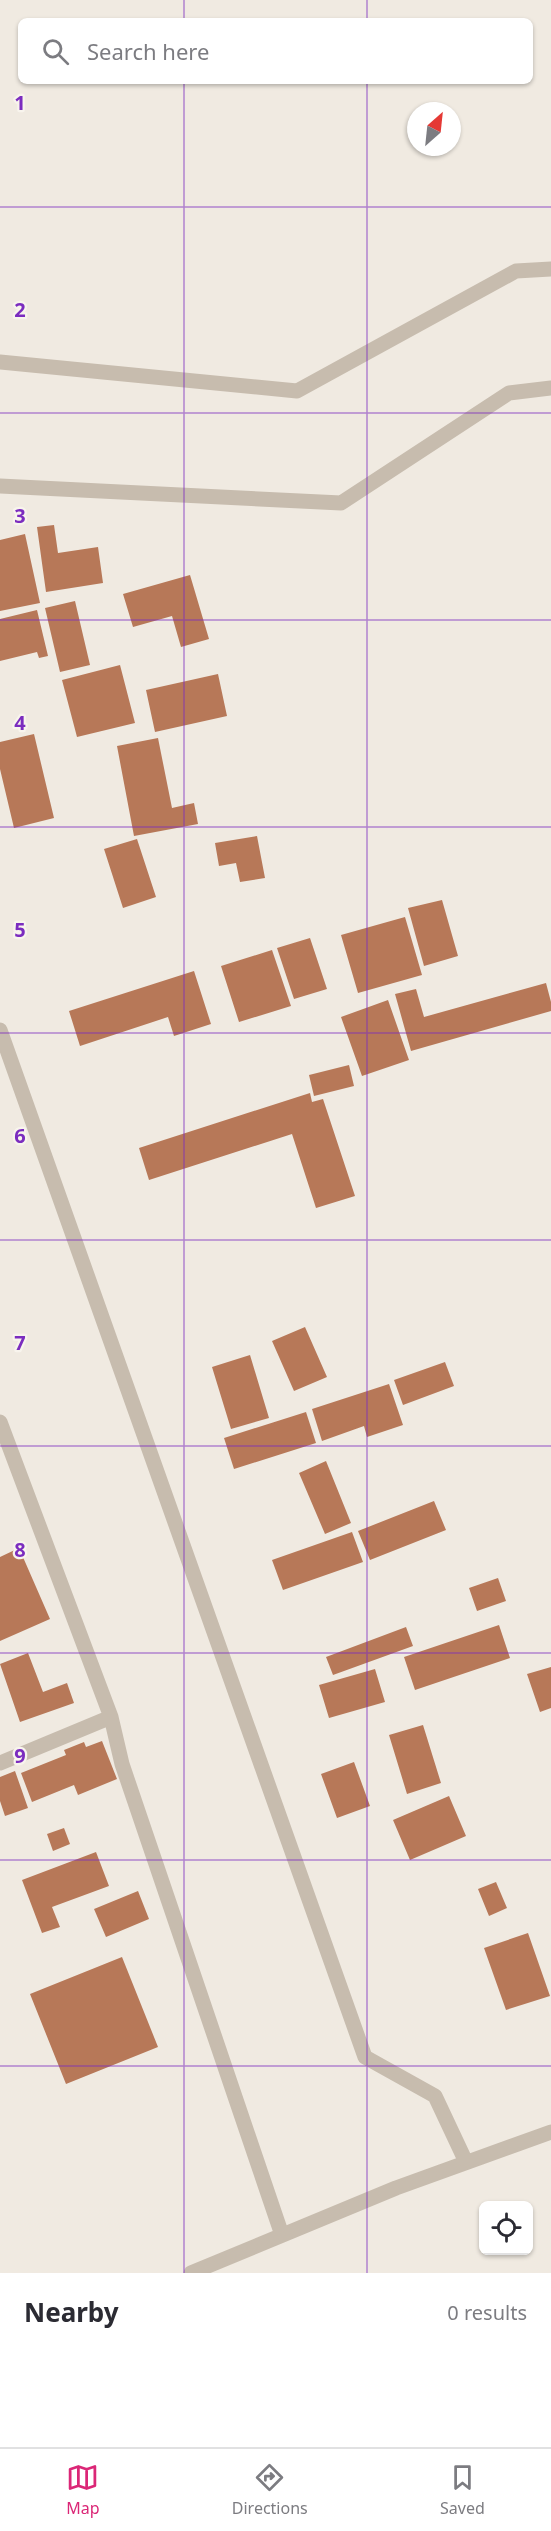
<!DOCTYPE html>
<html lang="en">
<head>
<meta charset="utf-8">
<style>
	:root { --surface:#fff; --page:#f2f2f3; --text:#2b2b33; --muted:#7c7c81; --line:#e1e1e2; --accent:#db2777 }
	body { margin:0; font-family:"Noto Sans",sans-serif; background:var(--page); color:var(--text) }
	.controls { position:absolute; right:18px; bottom:18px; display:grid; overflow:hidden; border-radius:9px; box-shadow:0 2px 4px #0004 }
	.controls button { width:54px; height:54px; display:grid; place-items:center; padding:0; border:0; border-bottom:2px solid var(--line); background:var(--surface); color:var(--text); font:30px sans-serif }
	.compass { position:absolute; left:407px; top:102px; width:54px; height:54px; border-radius:50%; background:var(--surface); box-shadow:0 2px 4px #0004; rotate:27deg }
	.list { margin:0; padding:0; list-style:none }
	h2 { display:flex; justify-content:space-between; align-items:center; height:78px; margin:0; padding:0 24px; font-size:26px }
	h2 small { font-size:20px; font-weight:400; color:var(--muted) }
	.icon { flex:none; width:33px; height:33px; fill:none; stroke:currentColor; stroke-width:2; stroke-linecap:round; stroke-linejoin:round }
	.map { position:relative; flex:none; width:551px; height:2273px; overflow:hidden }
	.search { position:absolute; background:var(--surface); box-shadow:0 2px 4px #0004; left:18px; right:18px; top:18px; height:66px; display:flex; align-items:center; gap:15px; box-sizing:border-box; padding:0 21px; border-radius:9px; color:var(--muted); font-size:22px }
	.sheet { height:174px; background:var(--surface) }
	nav { display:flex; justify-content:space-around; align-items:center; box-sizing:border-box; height:84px; border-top:2px solid var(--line); background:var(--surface); font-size:16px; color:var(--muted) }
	nav a { display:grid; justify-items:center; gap:3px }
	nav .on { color:var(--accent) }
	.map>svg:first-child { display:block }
	.building { fill:#b77858 }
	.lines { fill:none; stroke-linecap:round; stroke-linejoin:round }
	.minor { stroke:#c7bcae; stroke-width:15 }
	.grid { fill:none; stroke:#7b2cbf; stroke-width:1.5; stroke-opacity:0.55 }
	.grid-label { font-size:20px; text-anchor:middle; font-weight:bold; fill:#7b2cbf; stroke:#f8f4ed; stroke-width:4.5; stroke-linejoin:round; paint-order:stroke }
</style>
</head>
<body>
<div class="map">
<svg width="551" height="2273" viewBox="0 0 551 2273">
	<rect width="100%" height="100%" fill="#f0eae1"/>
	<path class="building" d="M54 525 58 553 98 547 103 583 46 592 37 527Z
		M25 534 40 603 0 611V540Z
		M190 575 209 639 181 647 172 616 133 627 123 594Z
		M75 601 90 665 60 672 45 608Z
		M37 610 48 656 39 658 37 652 0 661V619Z
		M120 665 135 723 77 737 62 680Z
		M218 674 227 716 155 732 146 690Z
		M34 734 54 818 14 828 0 769V742Z
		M158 738 172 808 194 803 198 824 134 836 117 746Z
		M257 836 265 878 240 882 236 863 219 866 215 843Z
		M137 839 156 897 123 908 104 849Z
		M442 900 458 956 424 966 408 908Z
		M405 917 422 975 358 993 341 935Z
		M310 938 327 989 294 999 277 948Z
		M272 950 291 1006 239 1022 221 966Z
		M194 971 211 1024 174 1036 168 1017 80 1046 69 1011Z
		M546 983 551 1002V1011L411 1051 395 994 416 989 424 1017Z
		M388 1000 409 1060 362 1076 341 1017Z
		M349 1065 354 1086 314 1096 309 1075Z
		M310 1093 312 1102 323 1099 355 1196 316 1208 292 1134 149 1180 139 1148Z
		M305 1327 327 1377 294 1391 272 1341Z
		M250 1355 269 1418 231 1429 212 1367Z
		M445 1362 454 1386 403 1405 394 1380Z
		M389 1384 403 1425 367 1437 364 1426 322 1441 312 1409Z
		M306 1412 316 1443 234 1469 224 1438Z
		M326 1461 351 1523 325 1534 299 1473Z
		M434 1501 446 1530 370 1560 358 1531Z
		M352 1532 363 1562 283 1590 272 1560Z
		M19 1548 50 1619 0 1641V1557Z
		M498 1578 506 1601 477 1611 469 1588Z
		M499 1625 510 1658 415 1690 404 1657Z
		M406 1627 413 1646 333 1675 326 1657Z
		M28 1653 43 1692 67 1683 74 1703 20 1722 0 1664Z
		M551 1667V1708L540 1712 527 1674Z
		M375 1669 385 1702 329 1718 319 1685Z
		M423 1725 441 1783 407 1794 389 1735Z
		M102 1741 117 1779 78 1795 74 1785 32 1802 21 1773 66 1755 64 1750 84 1742 86 1747Z
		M354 1762 370 1806 337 1818 321 1774Z
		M15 1771 28 1808 5 1816 0 1801V1777Z
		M449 1796 466 1836 410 1860 393 1820Z
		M64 1828 70 1844 53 1851 47 1834Z
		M96 1852 109 1886 52 1907 60 1927 42 1933 22 1880Z
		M496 1882 507 1908 489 1916 478 1889Z
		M138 1891 149 1919 106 1937 94 1909Z
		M528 1933 550 1996 506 2010 484 1948Z
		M122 1957 158 2047 66 2084 30 1994Z"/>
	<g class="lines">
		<path class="minor" d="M0 362 297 391 516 271 551 269
			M0 486 341 503 509 393 551 388
			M0 1030 365 2057 435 2096 466 2162
			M0 1422 111 1717 122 1764 282 2235
			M0 1763 111 1717
			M191 2273 396 2188 551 2132"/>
	</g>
	<path class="grid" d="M184 0V21M367 0V21M184 81V2273M367 81V2273M0 207H551M0 413H551M0 620H551M0 827H551M0 1033H551M0 1240H551M0 1446H551M0 1653H551M0 1860H551M0 2066H551"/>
	<g class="grid-label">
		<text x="20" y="110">1</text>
		<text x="20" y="317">2</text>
		<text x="20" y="523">3</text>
		<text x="20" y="730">4</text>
		<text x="20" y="937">5</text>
		<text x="20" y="1143">6</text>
		<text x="20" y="1350">7</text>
		<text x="20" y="1557">8</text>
		<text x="20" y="1763">9</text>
	</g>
</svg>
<div class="controls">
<button><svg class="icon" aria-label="locate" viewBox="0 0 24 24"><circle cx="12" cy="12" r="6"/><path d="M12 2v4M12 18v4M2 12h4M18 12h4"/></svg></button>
</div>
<svg class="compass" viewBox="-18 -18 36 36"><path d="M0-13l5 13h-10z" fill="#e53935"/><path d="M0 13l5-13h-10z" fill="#7c7c81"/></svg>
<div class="search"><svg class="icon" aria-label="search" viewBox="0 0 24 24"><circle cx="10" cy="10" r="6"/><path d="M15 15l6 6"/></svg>Search here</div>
</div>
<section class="sheet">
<h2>Nearby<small>0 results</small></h2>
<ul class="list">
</ul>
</section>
<nav>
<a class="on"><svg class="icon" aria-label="map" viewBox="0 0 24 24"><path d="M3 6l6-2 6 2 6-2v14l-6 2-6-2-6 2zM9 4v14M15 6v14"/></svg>Map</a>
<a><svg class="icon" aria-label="directions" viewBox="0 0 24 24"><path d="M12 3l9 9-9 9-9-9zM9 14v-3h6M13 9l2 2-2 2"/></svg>Directions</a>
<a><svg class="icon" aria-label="saved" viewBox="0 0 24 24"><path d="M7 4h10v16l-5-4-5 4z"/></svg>Saved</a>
</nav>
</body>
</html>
